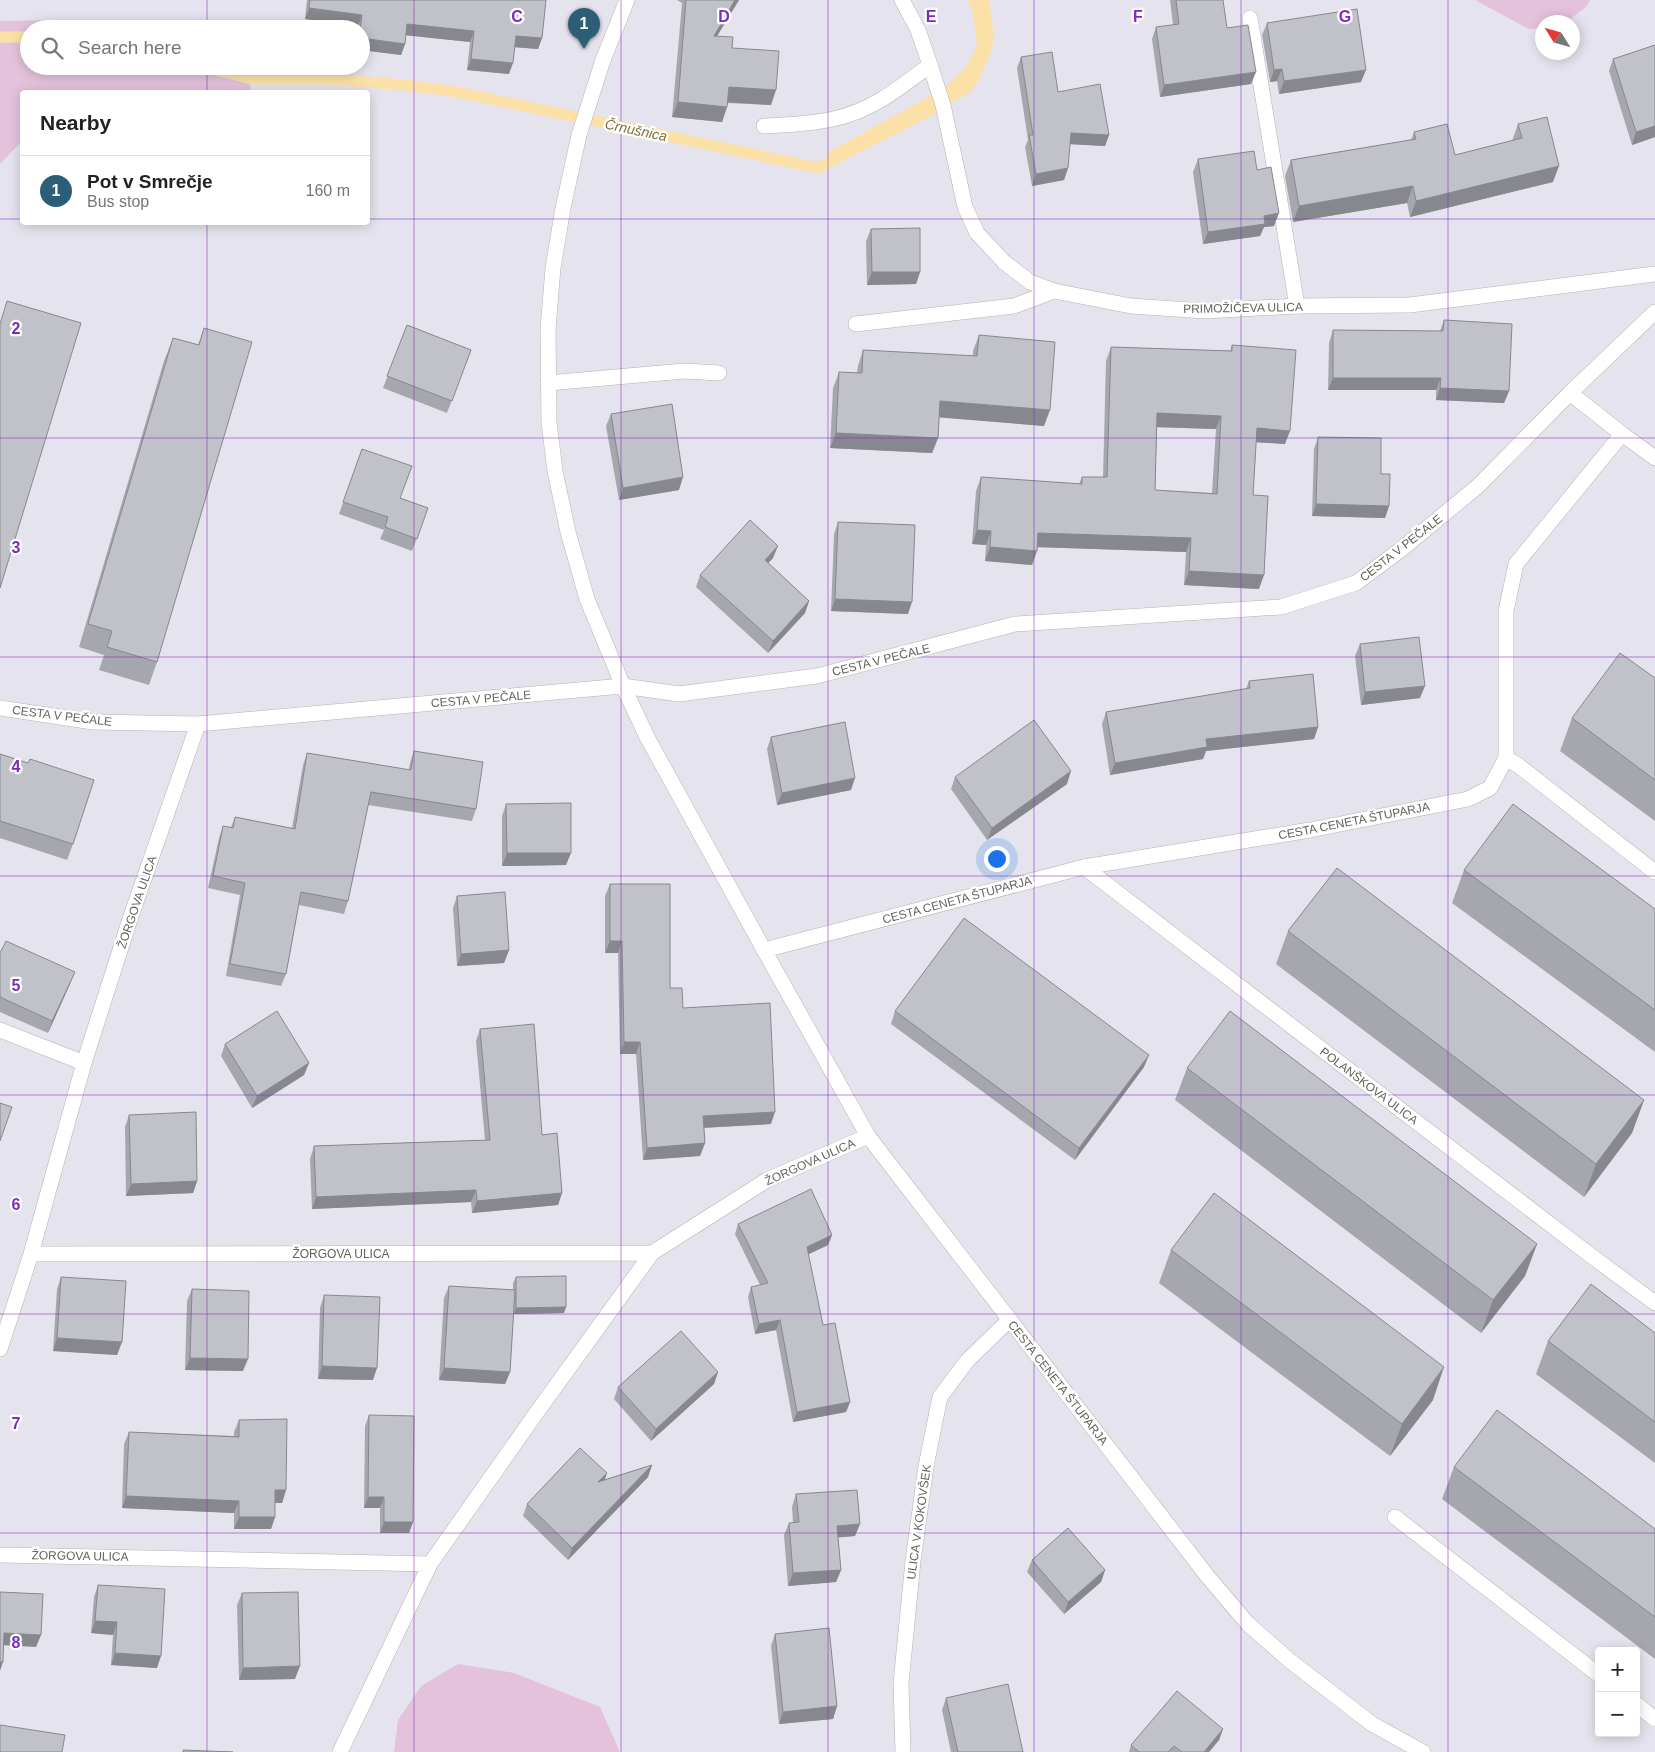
<!DOCTYPE html>
<html lang="en">
<head>
<meta charset="utf-8">
<style>
	:root { --surface:#fff; --page:#f6f6f6; --text:#222; --muted:#767676; --line:#e0e0e0; --accent:#2c5f77 }
	body { margin:0; font-family:Helvetica,sans-serif; background:var(--page); color:var(--text) }
	.controls { position:absolute; right:15px; bottom:15px; display:grid; overflow:hidden; border-radius:5px; box-shadow:0 2px 12px #0003 }
	.controls button { width:45px; height:45px; display:grid; place-items:center; padding:0; border:0; border-bottom:1px solid var(--line); background:var(--surface); color:var(--text); font:25px sans-serif }
	.compass { position:absolute; left:1535px; top:15px; width:45px; height:45px; border-radius:50%; background:var(--surface); box-shadow:0 2px 12px #0003; rotate:307deg }
	.you { position:absolute; left:996px; top:858px; width:18px; height:18px; margin:-12px; border:4px solid #fff; border-radius:50%; background:#1a73e8; box-shadow:0 0 0 8px #1a73e833 }
	.badge { display:grid; place-items:center; width:32px; height:32px; border-radius:50%; background:var(--accent); color:#fff; font-size:16px; font-weight:700 }
	.pin { position:absolute; translate:-50% -41px; filter:drop-shadow(0 1px 2px #0008) }
	.pin::after { content:''; position:absolute; top:26px; width:18px; height:15px; background:inherit; clip-path:polygon(0 0,100% 0,50% 100%) }
	.list { margin:0; padding:0; list-style:none }
	h2 { display:flex; justify-content:space-between; align-items:center; height:65px; margin:0; padding:0 20px; font-size:21px }
	h2 small { font-size:16px; font-weight:400; color:var(--muted) }
	.list li { display:grid; grid-template-columns:32px 1fr auto; gap:15px; align-items:center; box-sizing:border-box; height:70px; padding:0 20px; border-top:1px solid var(--line) }
	.list b { display:block; font-size:19px; white-space:nowrap }
	.list p { margin:0; font-size:16px; white-space:nowrap; color:var(--muted) }
	.list em { font-size:16px; font-style:normal; color:var(--muted) }
	.icon { flex:none; width:28px; height:28px; fill:none; stroke:currentColor; stroke-width:2; stroke-linecap:round; stroke-linejoin:round }
	.map { position:relative; flex:none; width:1655px; height:1752px; overflow:hidden }
	.search { position:absolute; background:var(--surface); box-shadow:0 2px 12px #0003; left:20px; top:20px; width:350px; height:55px; display:flex; align-items:center; gap:12px; box-sizing:border-box; padding:0 18px; border-radius:28px; color:var(--muted); font-size:19px }
	.panel { position:absolute; background:var(--surface); box-shadow:0 2px 12px #0003; left:20px; top:90px; width:350px; height:135px; border-radius:5px }
	.map>svg:first-child { display:block }
	.green { fill:#e4c2dc }
	.water { fill:#fbe1a8 }
	.lines { fill:none; stroke-linecap:round; stroke-linejoin:round }
	.stream { stroke:#fbe1a8; stroke-width:11 }
	.lane-casing { stroke:#b4b3ad; stroke-width:16 }
	.street-casing { stroke:#b4b3ad; stroke-width:16 }
	.secondary-casing { stroke:#b7b6af; stroke-width:16 }
	.lane { stroke:#fff; stroke-width:15 }
	.street { stroke:#fff; stroke-width:15 }
	.secondary { stroke:#fff; stroke-width:15 }
	.wall { fill:#a6a7ad; fill-rule:evenodd }
	.shaded-wall { fill:#87888d }
	.building { fill:#c1c2c9; stroke:#87888d; fill-rule:evenodd }
	.grid { fill:none; stroke:#7b2cbf; stroke-width:1; stroke-opacity:0.55 }
	.labels { text-anchor:middle; stroke-width:4.5; stroke-linejoin:round; paint-order:stroke }
	.street-label { font-size:12px; fill:#64635c; stroke:#fff }
	.water-label { font-size:14px; font-style:italic; fill:#817037; stroke:#fff }
	.grid-label { font-size:16px; text-anchor:middle; font-weight:bold; fill:#7b2cbf; stroke:#fff; stroke-width:4.5; stroke-linejoin:round; paint-order:stroke }
</style>
</head>
<body>
<div class="map">
<svg width="1655" height="1752" viewBox="0 0 1655 1752">
	<rect width="100%" height="100%" fill="#e5e4ee"/>
	<path class="green" d="M1475 0H1590L1586 7 1566 22H1542V28L1529 29Z
		M50 20 127 29H29V66H241L246 72 252 92H22V143L19 144 0 164V21Z
		M458 1664 514 1673 600 1707 620 1752H394L398 1720 421 1686Z"/>
	<path class="water" d="M968 0H989L994 35 992 49 979 80 970 92 929 117 829 168 827 153 923 100 951 82 966 67 977 46 973 14Z"/>
	<g class="lines">
		<path class="stream" d="M0 37H29
			M199 66 252 79H325L406 85 457 92 819 168 842 155"/>
		<g class="lane-casing">
			<path id="lane" d="M1250 18 1297 306
				M764 126C787 125 811 124 833 119 870 112 901 87 930 65
				M856 324 1014 306 1054 291
				M548 383 684 371 719 373
				M1622 434 1655 458
				M1506 758 1519 766 1655 872
				M1084 867 1590 1255 1655 1303
				M1395 1517 1599 1675
				M1636 1704 1655 1719"/>
		</g>
		<g class="street-casing">
			<path id="street" d="M902 0 918 30 930 65 943 105 965 207 977 233 1004 262 1030 282 1054 291 1131 306 1205 311 1297 306 1410 305 1655 274
				M0 708 93 722 198 724 623 686 679 694 817 676 1015 624 1281 607 1356 583 1403 548 1478 486 1570 393 1655 312
				M764 950 1084 867 1310 830 1468 799 1490 788 1506 758V611L1516 564 1622 434 1570 393
				M0 1030 84 1063
				M31 1254 652 1253
				M0 1349 31 1254 84 1063 130 919 198 724
				M0 1555 430 1564
				M340 1752 430 1564 537 1412 652 1253 767 1180 868 1136
				M903 1752 901 1683 913 1561 926 1466 940 1397 967 1361 1009 1320"/>
		</g>
		<g class="secondary-casing">
			<path id="secondary" d="M627 0 603 60 579 135 563 208 553 268 548 329 549 422 555 471 568 532 587 599 623 686 647 737 764 950 868 1136 1208 1577 1248 1624 1289 1660 1372 1724 1423 1752"/>
		</g>
		<use href="#lane" class="lane"/>
		<use href="#street" class="street"/>
		<use href="#secondary" class="secondary"/>
	</g>
	<path class="wall" d="M307 0H546L542 38 538 49 515 47 509 74 467 70 470 42 406 35 405 44 401 55 361 50V29H357L358 26 305 19Z
		M677 0H739L717 36 732 48 771 105 727 103V107L722 122 672 117 682 3Z
		M1170 0H1223L1227 28 1251 84 1160 97 1152 39 1156 27 1173 25Z
		M1267 23 1361 82 1279 94 1277 81 1270 82 1262 35Z
		M1655 45V137L1632 145 1609 71 1613 59Z
		M1021 57 1058 92 1109 135 1105 146 1070 144 1068 168 1064 180 1032 186 1025 147 1028 140 1017 68Z
		M1518 124 1553 182 1410 217 1407 203 1293 222 1285 176 1291 160 1411 140 1414 132 1455 155 1512 141Z
		M1198 159 1257 170 1274 226 1264 227 1260 236 1203 244 1193 172Z
		M871 229 920 272 916 284 867 285 866 241Z
		M1444 320 1509 391 1504 403 1436 400V390H1328L1329 343 1333 330 1440 331Z
		M407 325 471 350 447 413 383 388Z
		M204 328 157 662 149 685 99 670 104 655 79 647 164 361 173 338 198 345Z
		M979 335 1044 426 939 417 938 438 932 453 830 448 833 388 839 372 857 373 858 366 863 350 973 356V351Z
		M1232 345 1285 444 1256 442 1253 495 1259 589 1184 585 1186 552 1037 547 1032 565 985 561 986 545 972 544 976 491 981 477 1079 484 1082 477H1103L1106 361 1111 347 1230 351ZM1157 427 1216 429 1212 493 1155 490Z
		M611 414 679 490 619 500 606 426Z
		M1318 437 1381 474 1389 506 1385 518 1312 516 1314 449Z
		M362 449 400 498 428 508 412 551 380 539 384 530 339 514Z
		M838 522 908 614 831 611 834 534Z
		M773 558 768 563 809 601 805 613 768 653 696 587 700 575Z
		M1360 644 1420 698 1361 705 1355 656Z
		M1655 678V821L1560 751 1572 718Z
		M1249 681 1318 727 1314 739 1206 751 1203 759 1110 775 1102 724 1106 712 1246 689Z
		M771 737 851 790 777 805 767 749Z
		M414 751 476 809 472 821 368 805 348 901 344 914 299 905 286 974 281 986 226 976 240 895 208 888 219 838 223 826 231 827 235 817 292 828 303 765 307 753 409 770 410 763Z
		M0 754 28 763 73 844 67 860 0 838Z
		M955 777 1067 784 987 840 951 789Z
		M506 804 566 865 502 866V816Z
		M1464 870 1655 909V1052L1452 903Z
		M610 884 670 988 683 1008 771 1124 704 1128 705 1143 700 1156 643 1160 636 1054H620L618 953H605V896Z
		M457 896 509 950 504 963 457 966 453 908Z
		M1288 931 1644 1100 1632 1133 1584 1197 1276 964Z
		M0 953 70 984 48 1033 0 1012Z
		M895 1011 1144 1067 1075 1160 891 1024Z
		M480 1029 542 1135 562 1193 558 1205 472 1213 471 1202 312 1209 310 1159 314 1146 485 1140 476 1041Z
		M225 1044 309 1063 304 1075 252 1108 221 1056Z
		M1187 1068 1537 1244 1525 1276 1481 1333 1175 1100Z
		M129 1115 197 1181 193 1193 126 1196 125 1127Z
		M738 1224 832 1235 828 1245 808 1254 823 1325 850 1402 846 1412 793 1422 776 1330 755 1334 748 1297 751 1287 760 1285 735 1234Z
		M1171 1250 1433 1400 1390 1456 1159 1283Z
		M61 1277 122 1342 117 1355 53 1351 57 1289Z
		M516 1277 564 1313 514 1314V1307L510 1372 505 1384 439 1380 444 1298 449 1286 513 1290V1283Z
		M192 1289 243 1371 185 1370 187 1301Z
		M324 1295 373 1380 318 1379 320 1308Z
		M1655 1333V1463L1536 1374 1548 1341Z
		M718 1372 714 1384 651 1441 614 1399 618 1387Z
		M369 1415 413 1522 409 1533H380V1508H364L365 1426Z
		M239 1420 286 1490 282 1503H275V1517L271 1529H234V1513L122 1508 124 1444 129 1432 234 1436V1432Z
		M652 1465 648 1477 568 1560 523 1516 527 1504Z
		M1454 1467 1655 1529V1659L1442 1499Z
		M796 1494 855 1536 838 1537 841 1570 836 1582 788 1586 784 1535 789 1523H793L792 1507Z
		M1032 1560 1105 1570 1101 1582 1064 1614 1027 1572Z
		M98 1585 157 1668 111 1665 113 1635 91 1633 94 1597Z
		M242 1593 295 1679 239 1680 237 1605Z
		M775 1634 837 1706 833 1719 779 1724 771 1646Z
		M946 1698 1023 1752H951L942 1710Z
		M1223 1729 1219 1740 1209 1752H1129L1131 1745Z"/>
	<path class="shaded-wall" d="M735 0H739L708 51 714 36Z
		M309 8 362 15 358 26 305 19Z
		M407 24 474 31 470 42 403 35Z
		M516 36 542 38 538 49 512 47Z
		M361 38 405 44 401 55 361 50Z
		M471 59 513 63 509 74 467 70Z
		M1282 69 1277 81 1270 82 1274 70Z
		M1366 70 1361 82 1279 94 1284 81Z
		M1256 72 1251 84 1160 97 1164 85Z
		M729 87 776 90 771 105 723 102Z
		M678 102 727 107 722 122 672 117Z
		M1655 126V137L1632 145 1636 132Z
		M1071 133 1109 135 1105 146 1067 144Z
		M1559 166 1553 182 1410 217 1416 201Z
		M1068 168 1064 180 1032 186 1036 174Z
		M1413 186 1407 203 1293 222 1299 206Z
		M1279 213 1274 226 1264 227 1260 236 1203 244 1208 232 1264 216Z
		M872 272H920L916 284 867 285Z
		M1333 378H1441L1436 390H1328Z
		M1440 388 1509 391 1504 403 1436 400Z
		M940 401 1050 410 1044 426 934 417Z
		M1157 413 1221 416 1216 429 1152 427Z
		M1257 428 1290 431 1285 444 1252 442Z
		M836 433 938 438 932 453 830 448Z
		M683 477 679 490 619 500 623 488Z
		M1316 504 1389 506 1385 518 1312 516Z
		M977 530 991 531 986 545 972 544Z
		M1038 533 1191 538 1186 552 1033 547Z
		M778 546 773 558 760 572 765 560Z
		M990 547 1037 551 1032 565 985 561Z
		M1189 571 1264 575 1259 589 1184 585Z
		M835 599 912 602 908 614 831 611Z
		M809 601 805 613 768 653 773 641Z
		M1425 686 1420 698 1361 705 1365 692Z
		M1318 727 1314 739 1206 751 1203 759 1110 775 1115 763 1206 739Z
		M1071 771 1067 784 987 840 992 828Z
		M855 778 851 790 777 805 782 793Z
		M507 853H571L566 865 502 866Z
		M610 941H622L618 953H605Z
		M509 950 504 963 457 966 461 954Z
		M75 972 70 984 48 1033 52 1021Z
		M624 1042H640L636 1054H620Z
		M1149 1055 1144 1067 1075 1160 1079 1148Z
		M309 1063 304 1075 252 1108 257 1096Z
		M1644 1100 1632 1133 1584 1197 1596 1164Z
		M775 1112 771 1124 698 1128 703 1116Z
		M705 1143 700 1156 643 1160 647 1148Z
		M197 1181 193 1193 126 1196 131 1184Z
		M476 1190 471 1202 312 1209 316 1197Z
		M562 1193 558 1205 472 1213 477 1201Z
		M832 1235 828 1245 803 1257 807 1247Z
		M1537 1244 1525 1276 1481 1333 1493 1300Z
		M566 1307 564 1313 514 1314 516 1308Z
		M780 1320 776 1330 755 1334 759 1324Z
		M57 1338 122 1342 117 1355 53 1351Z
		M190 1358 248 1359 243 1371 185 1370Z
		M322 1366 377 1368 373 1380 318 1379Z
		M1444 1367 1433 1400 1390 1456 1402 1424Z
		M444 1368 510 1372 505 1384 439 1380Z
		M718 1372 714 1384 651 1441 656 1429Z
		M850 1402 846 1412 793 1422 797 1412Z
		M652 1465 648 1477 568 1560 572 1548Z
		M607 1473 603 1486 598 1482Z
		M275 1490H286L282 1503H271Z
		M126 1496 239 1501 234 1513 122 1508Z
		M368 1497H384L380 1508H364Z
		M239 1517H275L271 1529H234Z
		M384 1522H413L409 1533H380Z
		M860 1524 855 1536 833 1538 837 1526Z
		M841 1570 836 1582 788 1586 793 1573Z
		M1105 1570 1101 1582 1064 1614 1068 1602Z
		M95 1621 117 1622 113 1635 91 1633Z
		M4 1633 41 1635 36 1647 0 1645Z
		M115 1653 161 1656 157 1668 111 1665Z
		M0 1662H3L0 1671Z
		M300 1666 295 1679 239 1680 243 1668Z
		M837 1706 833 1719 779 1724 783 1712Z
		M1223 1729 1219 1740 1209 1752H1204Z"/>
	<path class="building" d="M310 0H546L542 38 516 36 513 63 471 59 474 31 407 24 405 44 361 38V29H360L362 15 309 8Z
		M686 0H735L714 36 733 37 732 48 779 51 776 90 729 87 727 107 678 102Z
		M1176 0H1223L1227 28 1248 25 1256 72 1164 85 1156 27 1179 24Z
		M1357 9 1366 70 1284 81 1282 69 1274 70 1267 23Z
		M1655 45V126L1636 132 1613 59Z
		M1052 52 1058 92 1100 84 1109 135 1071 133 1068 168 1036 174 1029 135H1033L1021 57Z
		M1547 117 1559 166 1416 201 1413 186 1299 206 1291 160 1416 139 1414 132 1447 124 1455 155 1522 138 1518 124Z
		M1254 151 1257 170 1271 167 1279 213 1264 216 1265 224 1208 232 1198 159Z
		M920 228V272H872L871 229Z
		M7 301 81 323 0 588V324Z
		M1444 320 1512 324 1509 391 1440 388 1441 378H1333V330L1443 331Z
		M407 325 471 350 452 401 387 376Z
		M204 328 252 342 157 662 107 647 112 631 88 624 173 338 199 345Z
		M979 335 1055 342 1050 410 940 401 938 438 836 433 839 372 862 373 863 350 977 356Z
		M1232 345 1296 350 1290 431 1257 428 1253 495 1268 496 1264 575 1189 571 1191 538 1038 533 1037 551 990 547 991 531 977 530 981 477 1082 484V477H1107L1111 347 1232 351ZM1157 413 1221 416 1217 494 1155 490Z
		M672 404 683 477 623 488 611 414Z
		M1318 437 1381 438V474H1390L1389 506 1316 504Z
		M362 449 412 466 400 498 428 508 417 539 385 527 388 517 343 502Z
		M750 520 778 546 765 560 809 601 773 641 700 575Z
		M838 522 915 525 912 602 835 599Z
		M1419 637 1425 686 1365 692 1360 644Z
		M1620 653 1655 678V780L1572 718Z
		M1313 674 1318 727 1206 739 1207 747 1115 763 1106 712 1250 688 1249 681Z
		M1034 720 1071 771 992 828 955 777Z
		M845 722 855 778 782 793 771 737Z
		M414 751 483 762 476 809 371 792 348 901 301 892 286 974 230 964 245 883 213 876 223 826 233 828 235 817 295 829 307 753 411 770Z
		M0 754 28 763 30 759 94 780 73 844 0 821Z
		M571 803V853H507L506 804Z
		M1513 804 1655 909V1010L1464 870Z
		M1337 868 1644 1100 1596 1164 1288 931Z
		M610 884H670V988H682L683 1008 770 1003 775 1112 703 1116 705 1143 647 1148 640 1042H624L622 941H610Z
		M505 892 509 950 461 954 457 896Z
		M964 918 1149 1055 1079 1148 895 1011Z
		M6 941 75 972 52 1021 0 997V953Z
		M277 1011 309 1063 257 1096 225 1044Z
		M1230 1011 1537 1244 1493 1300 1187 1068Z
		M534 1024 542 1135 557 1133 562 1193 477 1201 476 1190 316 1197 314 1146 490 1140 480 1029Z
		M0 1103 12 1107 0 1141Z
		M196 1112 197 1181 131 1184 129 1115Z
		M811 1189 832 1235 807 1247 823 1325 835 1323 850 1402 797 1412 780 1320 759 1324 751 1287 768 1283 738 1224Z
		M1214 1193 1444 1367 1402 1424 1171 1250Z
		M566 1276V1307L516 1308V1277Z
		M61 1277 126 1281 122 1342 57 1338Z
		M1591 1284 1655 1333V1422L1548 1341Z
		M449 1286 515 1290 510 1372 444 1368Z
		M192 1289 249 1291 248 1359 190 1358Z
		M324 1295 380 1297 377 1368 322 1366Z
		M681 1331 718 1372 656 1429 618 1387Z
		M1497 1410 1655 1529V1617L1454 1467Z
		M369 1415 414 1416 413 1522H384V1497H368Z
		M287 1419 286 1490H275V1517H239V1501L126 1496 129 1432 239 1437V1420Z
		M580 1448 607 1473 598 1482 652 1465 572 1548 527 1504Z
		M857 1490 860 1524 837 1526 841 1570 793 1573 789 1523 799 1522 796 1494Z
		M1068 1528 1105 1570 1068 1602 1032 1560Z
		M98 1585 165 1589 161 1656 115 1653 117 1622 95 1621Z
		M0 1592 43 1594 41 1635 4 1633 3 1662H0Z
		M298 1592 300 1666 243 1668 242 1593Z
		M829 1628 837 1706 783 1712 775 1634Z
		M1008 1684 1023 1752H958L946 1698Z
		M1177 1691 1223 1729 1204 1752H1182L1174 1746 1168 1752H1139L1131 1745Z
		M0 1725 65 1735 62 1752H0Z
		M183 1750 233 1752H183Z"/>
	<path class="grid" d="M207 0V29M414 0V1752M621 0V1752M828 0V1752M1034 0V1752M1241 0V1752M1448 0V1752M207 66V92M0 219H22M368 219H1655M207 222V1752M0 438H1655M0 657H1655M0 876H1655M0 1095H1655M0 1314H1655M0 1533H1655"/>
	<g class="labels">
		<g class="street-label">
			<text transform="translate(1243 308) rotate(-1)" y="4">PRIMOŽIČEVA ULICA</text>
			<text transform="translate(1401 548) rotate(-38)" y="4">CESTA V PEČALE</text>
			<text transform="translate(881 660) rotate(-14)" y="4">CESTA V PEČALE</text>
			<text transform="translate(481 699) rotate(-5)" y="4">CESTA V PEČALE</text>
			<text transform="translate(62 716) rotate(7)" y="4">CESTA V PEČALE</text>
			<text transform="translate(1354 821) rotate(-11)" y="4">CESTA CENETA ŠTUPARJA</text>
			<text transform="translate(957 900) rotate(-15)" y="4">CESTA CENETA ŠTUPARJA</text>
			<text transform="translate(137 902) rotate(-71)" y="4">ŽORGOVA ULICA</text>
			<text transform="translate(1369 1086) rotate(37)" y="4">POLANŠKOVA ULICA</text>
			<text transform="translate(810 1162) rotate(-24)" y="4">ŽORGOVA ULICA</text>
			<text x="341" y="1258">ŽORGOVA ULICA</text>
			<text transform="translate(1058 1383) rotate(52)" y="4">CESTA CENETA ŠTUPARJA</text>
			<text transform="translate(919 1522) rotate(-82)" y="4">ULICA V KOKOVŠEK</text>
			<text transform="translate(80 1556) rotate(1)" y="4">ŽORGOVA ULICA</text>
		</g>
		<g class="water-label">
			<text transform="translate(636 130) rotate(12)" y="5">Črnušnica</text>
		</g>
	</g>
	<g class="grid-label">
		<text x="517" y="22">C</text>
		<text x="724" y="22">D</text>
		<text x="931" y="22">E</text>
		<text x="1138" y="22">F</text>
		<text x="1345" y="22">G</text>
		<text x="16" y="334">2</text>
		<text x="16" y="553">3</text>
		<text x="16" y="772">4</text>
		<text x="16" y="991">5</text>
		<text x="16" y="1210">6</text>
		<text x="16" y="1429">7</text>
		<text x="16" y="1648">8</text>
	</g>
</svg>
<div class="controls">
<button>+</button>
<button>−</button>
</div>
<svg class="compass" viewBox="-18 -18 36 36"><path d="M0-13l5 13h-10z" fill="#e53935"/><path d="M0 13l5-13h-10z" fill="#767676"/></svg>
<div class="you"></div>
<div class="pin badge" style="left:584px;top:49px">1</div>
<div class="search"><svg class="icon" aria-label="search" viewBox="0 0 24 24"><circle cx="10" cy="10" r="6"/><path d="M15 15l6 6"/></svg>Search here</div>
<section class="panel">
<h2>Nearby<small></small></h2>
<ul class="list">
<li><span class="badge">1</span><div><b>Pot v Smrečje</b><p>Bus stop</p></div><em>160 m</em></li>
</ul>
</section>
</div>
</body>
</html>
